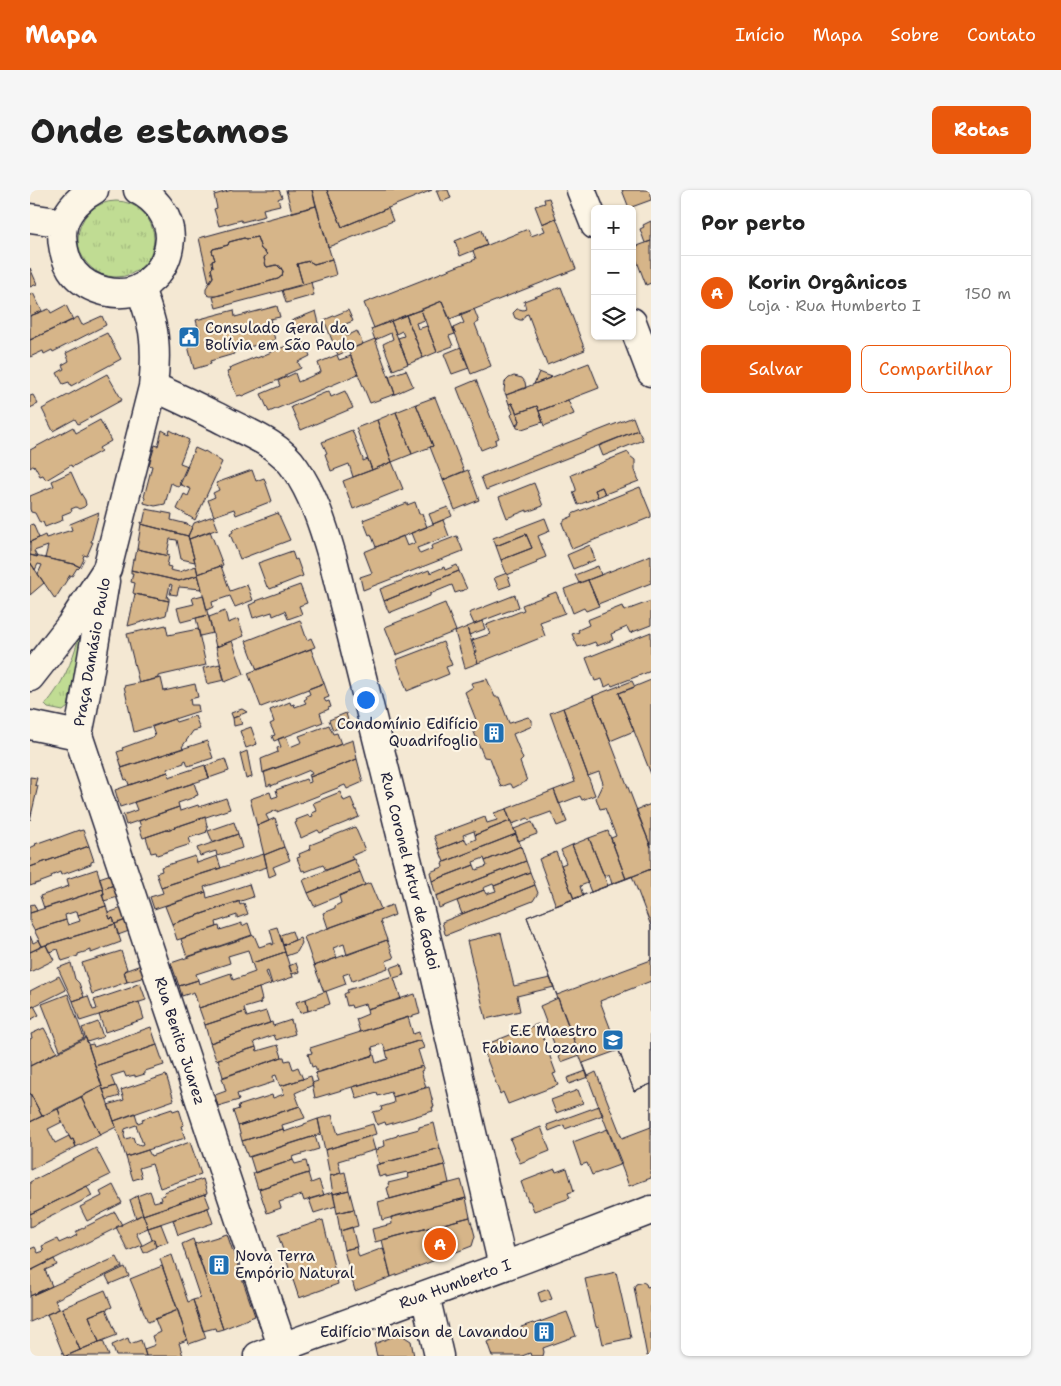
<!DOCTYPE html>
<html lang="pt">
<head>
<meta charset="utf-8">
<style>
	:root { --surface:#fff; --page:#f6f6f6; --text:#222; --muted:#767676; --line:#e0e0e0; --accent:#ea580c }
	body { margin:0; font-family:"Shantell Sans",sans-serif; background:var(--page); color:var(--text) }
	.controls { position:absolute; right:15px; top:15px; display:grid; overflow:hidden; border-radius:8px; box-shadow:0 1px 4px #0004 }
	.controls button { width:45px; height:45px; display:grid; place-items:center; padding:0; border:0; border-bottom:1px solid var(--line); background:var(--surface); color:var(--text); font:25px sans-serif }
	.you { position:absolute; left:335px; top:509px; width:18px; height:18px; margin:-12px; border:4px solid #fff; border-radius:50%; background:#1a73e8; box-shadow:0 0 0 8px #1a73e833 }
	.badge { display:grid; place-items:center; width:32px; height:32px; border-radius:50%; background:var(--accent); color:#fff; font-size:16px; font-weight:700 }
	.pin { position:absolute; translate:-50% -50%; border:2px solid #fff; box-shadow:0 1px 5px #0006 }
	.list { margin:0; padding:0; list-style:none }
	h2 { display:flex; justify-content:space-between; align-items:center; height:65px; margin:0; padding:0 20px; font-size:21px }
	h2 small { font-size:16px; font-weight:400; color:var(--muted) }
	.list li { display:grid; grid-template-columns:32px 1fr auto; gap:15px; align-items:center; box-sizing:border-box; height:75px; padding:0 20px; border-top:1px solid var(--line) }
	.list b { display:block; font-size:19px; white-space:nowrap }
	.list p { margin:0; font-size:16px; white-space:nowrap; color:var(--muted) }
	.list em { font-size:16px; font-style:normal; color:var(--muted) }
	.actions { display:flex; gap:10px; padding:15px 20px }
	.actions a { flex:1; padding:11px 0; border:1px solid var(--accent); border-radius:8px; text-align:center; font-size:18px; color:var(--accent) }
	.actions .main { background:var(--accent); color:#fff }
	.icon { flex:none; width:28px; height:28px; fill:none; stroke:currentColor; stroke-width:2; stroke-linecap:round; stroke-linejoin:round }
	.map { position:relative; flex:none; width:621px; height:1166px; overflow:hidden; border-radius:8px }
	header { display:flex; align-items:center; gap:30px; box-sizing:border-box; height:70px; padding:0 25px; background:var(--accent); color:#fff }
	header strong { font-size:24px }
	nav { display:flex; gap:28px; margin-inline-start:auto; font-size:18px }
	.intro { display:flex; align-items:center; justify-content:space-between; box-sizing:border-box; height:120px; padding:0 30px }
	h1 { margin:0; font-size:35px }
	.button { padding:12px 22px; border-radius:8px; background:var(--accent); color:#fff; font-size:18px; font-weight:700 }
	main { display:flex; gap:30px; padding:0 30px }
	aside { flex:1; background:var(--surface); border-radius:8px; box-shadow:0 1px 4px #0004 }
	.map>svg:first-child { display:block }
	.park { fill:url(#park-tufts); stroke:#717f67 }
	.building { fill:#d6b589; stroke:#22223b; fill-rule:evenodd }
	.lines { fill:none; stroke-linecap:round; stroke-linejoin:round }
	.minor-casing { stroke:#22223b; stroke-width:31 }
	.minor { stroke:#fcf5e5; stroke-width:28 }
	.labels { text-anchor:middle; stroke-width:4.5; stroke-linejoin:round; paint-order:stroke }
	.poi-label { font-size:15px; fill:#22223b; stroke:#fcf5e5; text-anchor:end }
	.street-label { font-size:15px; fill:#22223b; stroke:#fcf5e5 }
</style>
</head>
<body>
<header>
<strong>Mapa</strong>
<nav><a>Início</a><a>Mapa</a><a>Sobre</a><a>Contato</a></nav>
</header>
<div class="intro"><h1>Onde estamos</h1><a class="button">Rotas</a></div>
<main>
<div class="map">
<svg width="621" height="1166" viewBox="0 0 621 1166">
	<defs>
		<pattern id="park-tufts" width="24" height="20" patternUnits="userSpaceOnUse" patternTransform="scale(1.25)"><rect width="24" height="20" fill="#c0dc93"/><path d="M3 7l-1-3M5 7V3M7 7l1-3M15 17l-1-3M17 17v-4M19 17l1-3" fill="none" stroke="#a5bc80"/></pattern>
	</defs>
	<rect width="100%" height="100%" fill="#f4e8d3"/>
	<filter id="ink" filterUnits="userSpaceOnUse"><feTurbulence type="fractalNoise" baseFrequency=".02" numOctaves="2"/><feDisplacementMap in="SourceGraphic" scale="10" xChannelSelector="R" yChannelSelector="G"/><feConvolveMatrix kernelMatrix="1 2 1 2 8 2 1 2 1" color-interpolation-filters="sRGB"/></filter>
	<g filter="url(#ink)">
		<path class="park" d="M48 49a38 38 0 1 1 76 0a38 38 0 1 1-76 0Z
			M52 444 38 517 33 521 18 518 15 515C32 496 42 472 49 447Z"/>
		<path class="building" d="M202 0H249L252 7 248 9 250 15 233 19 235 26 212 32 211 30 189 36 184 19 187 18 184 5Z
			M256 0H282L286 16 262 22Z
			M282 0H297L312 37 358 18 363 31 298 57Z
			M297 0H402L312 37Z
			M406 0H418L421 8 411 12Z
			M592 0H621V10L599 18Z
			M519 8 526 28 512 34 505 16 515 13 514 9Z
			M286 16 302 69 284 74 279 71 267 74 273 95 186 118 183 107 248 89 252 86 253 81 247 75 237 77 236 76 234 68 237 64 231 59 227 47 217 49 214 48 199 52 198 55 183 59 182 61 185 70 182 71 183 77 181 79 183 87 179 92 169 48Z
			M526 28 546 79 420 129 412 111 344 138 334 113 446 69 443 61 498 39 501 46 515 41 512 34Z
			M621 31V51L615 53 610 39 614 37 613 35Z
			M452 40 457 55 430 66 425 51Z
			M227 47 231 59 237 64 234 68 236 76 237 77 245 75 250 76 253 81 252 86 248 89 186 106H180L178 105 176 103V98L183 87 181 79 183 77 182 71 185 70 182 61 183 59 198 55 199 52 214 48 217 49Z
			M621 51V93L616 95 602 58Z
			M302 69 306 85 273 95 267 74 279 71 284 74Z
			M0 78 7 94 0 97Z
			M281 92 284 105 256 113 252 100Z
			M531 97 555 160 517 175 498 124 495 125 492 130H490L485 128 483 123 487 119H489L493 120 496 119 494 111Z
			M3 103 12 121 0 126V105Z
			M412 111 425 144 419 146 423 156 407 162 391 120Z
			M36 115 43 130 0 150V126L19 119 21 123Z
			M247 116 250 127 240 129 245 150 204 161V164L180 171 181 174 164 179 158 156 166 154 164 146 170 144 166 130 204 120 205 127Z
			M444 119 449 132 445 134 461 176 441 184 423 138 434 133 430 124Z
			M318 120 323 131 313 135 317 146 327 141 333 154 308 165 294 130Z
			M391 120 395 130 386 133 388 139 397 136 407 162 393 168 376 125Z
			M286 121 289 133 264 144 261 131Z
			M376 125 393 168 378 174 368 148 374 146 372 141 366 144 361 131Z
			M72 126 76 135 23 162 22 160 14 164 13 161 0 167V150L48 127 52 135Z
			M361 131 378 174 363 180 353 154 363 149 361 143 345 150 341 139Z
			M77 143 91 169 41 196 39 192 33 194 27 183 34 179 32 175 39 171 36 163Z
			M273 149 280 166 268 172 271 178 255 185V187L212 206 211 205 207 206 197 182 200 181 199 178 226 167 227 168Z
			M345 149 365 204 340 213 318 160Z
			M431 157 439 178 422 184 414 164Z
			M307 165 309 170 321 166 328 184 239 222 231 204 250 196 248 191 265 183 268 192 291 182 288 173Z
			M559 173 569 198 509 221 507 216 487 223 482 213 479 214 476 205Z
			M376 180 383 196 365 204 359 186Z
			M509 182 522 187 504 194Z
			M77 184 92 210 48 234 45 229 23 241 12 219Z
			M484 186 492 188 495 192 496 198 476 205 474 201 475 192 479 188Z
			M446 190 469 248 465 250 466 254 451 260 427 198Z
			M299 201 301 207 315 201 323 218 271 240 261 217Z
			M3 205 8 214 0 218V206Z
			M405 207 434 281 413 290 400 257 403 256 386 214Z
			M538 210 544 224 514 236 509 221Z
			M482 213 490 231 486 236 481 225 483 223 479 214Z
			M386 214 403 256 382 264 366 222Z
			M507 216 513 232 492 239 487 238 486 234 490 231 487 223Z
			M366 222 382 264 362 272 347 230Z
			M603 227 608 240 456 300 451 287Z
			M70 230 81 251 69 258 71 261 42 277 41 275 16 290 13 285 10 286 4 275 0 278V260L43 237 46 243Z
			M347 230 362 272 342 280 326 238Z
			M132 240 139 244 140 240 159 250 150 273 158 276 149 297 141 293 135 314 125 316 114 313 115 308 114 307 122 276 119 275 125 255 128 256Z
			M322 240 333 269V271L338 269 342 280 323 287 319 274 301 281 295 264 297 263 292 252Z
			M608 240 613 250 573 266 569 256Z
			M165 258 174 262 175 261 192 272 165 330 147 319 154 304 158 306 161 299 149 294Z
			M598 262 600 266 605 270V280L609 291 575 304 572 297 565 300 568 307 548 315 543 302 546 301V299L541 285Z
			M362 272 373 299 323 319 313 291Z
			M222 280 226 291 234 288 242 311 206 325 204 319 184 326 178 310 185 307 183 303 189 300 186 293Z
			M438 280 449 310 425 320 413 290Z
			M41 282 50 302 55 310 56 315 54 317 49 319 46 317 41 319 42 321 32 325 33 330 15 337 13 332 10 333 5 323 1 322 0 319V306L24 296 22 291Z
			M504 293 513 316 497 322V320L477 328 469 307Z
			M572 297 575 304 568 307 565 300Z
			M610 297 621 324V327L542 359 532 333 534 332V330L543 326 542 324Z
			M385 312 389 324H392L397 337 346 357 341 344 339 345 333 330 377 313V315Z
			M418 317 422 326 403 334 399 324Z
			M116 319 142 324 141 330 157 334 162 337 158 346 111 334V332L113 333Z
			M69 322 61 352H63L57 366 54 365 53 368 54 369 50 377 44 374 15 368 18 356 4 361 7 367 0 365V352L15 345 16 348 42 340 40 334Z
			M248 323 260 350 210 369 200 344 203 342 202 340Z
			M183 326 188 339 159 349 158 346 164 333Z
			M515 328 520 341 508 346 516 367 506 371 507 373 477 385 471 370 502 358 496 344 466 356 463 348Z
			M413 330 419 346 387 358 390 364 402 359 401 356 427 346 433 361 333 400 330 387 342 383 334 362 373 346 377 356 385 353 381 343Z
			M3 334 9 348 0 352V335Z
			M111 334 158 346 165 372 151 369 147 350 140 349 137 364 140 365 139 366 107 359Z
			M180 341 193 375 168 384 159 349Z
			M496 344 502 358 471 370 466 356Z
			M560 355 565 370 543 379 537 365Z
			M107 359 139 366 137 376 141 377 140 380 149 382 166 376 168 385 149 391 101 380 103 369H105Z
			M262 361 265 370 267 369 273 386 240 399 238 396 237 397 228 373Z
			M0 365 44 374 50 377 48 379 47 378 42 386 40 385 25 409 8 384 12 375 8 374 5 380 0 372Z
			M621 365V393L568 414 558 390Z
			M0 372 14 393 0 405Z
			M427 375 429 381 354 411 350 399 399 380 400 383 414 377 415 380Z
			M191 376 200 401 217 395 223 410 205 417 200 406 182 412 183 417 177 420 168 384Z
			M568 376 571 385 549 393 545 385Z
			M101 380 149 391 168 385 172 399 149 397 147 405 140 404 142 395 140 394 137 408H139V411L105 404 103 403 105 393 101 392 103 383H101Z
			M429 381 437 399 425 403 422 395 400 404V406L359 423 354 411Z
			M477 383 481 395 469 399 464 388Z
			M558 390 569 416 556 421 554 418 543 423 534 399Z
			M270 395 277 413 269 416 272 424 258 429 255 421 243 426 242 422 223 428 219 415 227 412 226 411Z
			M526 402 535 423 510 432 515 446 448 473 444 463 447 462 442 450 460 444 456 435 494 420 492 415Z
			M105 404 139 411 136 425 98 436Z
			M173 405 178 425 151 432 147 418 164 414 162 408Z
			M485 405 489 417 444 434 439 423Z
			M621 411V435L600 443 597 437 581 444 583 450 567 456 565 452 554 456V455L548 457 542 444 549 442 548 440 559 435 557 430 592 416 594 421Z
			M415 413 426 441 366 465 355 437Z
			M195 421 198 433 208 429 214 446 186 457 179 427Z
			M178 425 183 443 170 446 166 428Z
			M270 430 277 450 281 448 285 457 227 480 216 451Z
			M452 431 455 439 439 445 437 437Z
			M136 435 138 445 168 439 176 475 128 486V488L109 493 97 444Z
			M437 437 448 473 435 478 425 442Z
			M621 442V481L582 496 581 494 575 497 572 489 565 491 556 468Z
			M202 451 214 484 195 492 186 457Z
			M413 452 422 475 416 477 419 484 377 501 366 470Z
			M281 459 294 493 231 517 218 483Z
			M190 474 194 490 177 494 173 478Z
			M131 488 134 501 165 494 168 507 160 509 161 515H168L169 521 104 542 94 496Z
			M457 489 465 507H469L479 533H480L498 527 502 530V535L500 537 483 544 493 569 490 572 497 591 483 598 481 594H479L471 597 460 568 454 567 453 565 442 537 443 533 446 532V530L435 502 443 497 441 493Z
			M621 490V584L589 503Z
			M602 491 605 497 589 503 604 541 580 551 563 506Z
			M294 493 299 507 294 509 296 512 299 511 301 517 298 518 299 519 290 523 293 532 244 551 242 546 245 545 240 534 244 532 240 520 260 512 261 515 264 514 265 517 276 513 274 510 277 508 276 506 280 504 278 499Z
			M563 506 621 657V679L596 689 581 648 586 646 575 618 570 619 566 608 573 593 569 582 558 586 533 518Z
			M533 518 565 605 552 610 550 606 529 614 524 600 545 592 520 523Z
			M212 519 217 522 203 528 201 523Z
			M316 523 319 534 303 540 299 530Z
			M165 526 170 539 163 541 152 557 153 558 92 578 87 562 93 560 92 558 125 546 122 537 144 529 146 532Z
			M209 526 212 534 204 536 203 528Z
			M299 535 303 544 307 543 311 554 233 583 231 569 248 562 247 558 251 557 248 549 256 546 260 557 272 552 269 546Z
			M221 537 227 554 216 558 210 541Z
			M323 550 327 569 280 587 279 585 282 584 280 580 241 596V594L237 596 234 582Z
			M177 551 183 568 158 576 156 570 154 571V573L137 579 138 582 99 595 97 589 95 590 91 578Z
			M217 561 222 587 216 589 210 564Z
			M195 569 199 581 179 588 175 576Z
			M327 569 333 592 317 599 315 595 247 622V620L236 625 239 631 227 636 220 609 240 602 242 608 248 606 246 600 276 589 278 593 281 592 280 587Z
			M175 575 179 588 90 617 85 600 138 582 139 587Z
			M0 587 7 588 5 595 8 596 0 630Z
			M164 593 168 605 165 606V607L148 613 149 617 96 635 93 625 107 620 104 612Z
			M524 600 537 632 527 636 521 622 499 630 498 628 482 634 476 619Z
			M310 602 314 611 321 608 329 627 290 643 288 640 271 648 265 633 267 632 266 630 279 625 280 627 283 626 282 623 287 621 283 613Z
			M196 608 200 619 113 648 109 637H111L109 631 149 617 150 621 168 615 169 617Z
			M621 614V657L606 620Z
			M476 619 480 631 445 645 444 641 433 645 435 649 409 659 404 646 455 627 457 633 467 630 464 623Z
			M175 627 178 640 176 641 177 642 159 648 161 654 127 665 126 662 121 663 116 647Z
			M245 628 254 657 234 665 227 636Z
			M480 631 486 644 414 672 409 659 435 649 437 653 446 649 445 645Z
			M204 632 208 644 183 653 178 641Z
			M502 632 507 644 488 651 484 639Z
			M325 637 335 660 321 666 323 669 296 680 293 675 275 682 274 680 272 681 267 668 270 667 269 664 281 659 280 655Z
			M49 640V641L53 640 59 656 0 677V658L6 655 5 654 22 648V650Z
			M578 641 596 689 582 694 579 684 574 686 559 648Z
			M208 644 212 658 187 666 186 661 170 666 167 658Z
			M486 644 491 656 455 671 454 668 443 672 444 675 402 691 400 682 413 677 412 673Z
			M559 648 578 696 561 702 542 655Z
			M542 655 558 693 550 696 553 706 544 709 531 675 536 673 531 660Z
			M59 656 64 671 61 672V674L31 685 30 682 21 686 22 688 0 696V677Z
			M491 656 496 671 406 706 402 691 444 675 446 680 457 676 455 671Z
			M254 657 260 670 243 677 246 684 239 687 234 665Z
			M526 662 544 709 526 716 509 669Z
			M234 664 237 677 174 697 176 702 124 719 120 707 133 703 131 697Z
			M165 666 167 673 187 666 191 678 131 697 126 683 132 681 131 677Z
			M324 669 330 682 278 703 273 690Z
			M496 671 500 682 464 696 463 694 453 698 454 700 409 718 406 706Z
			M67 679 73 699 14 718 10 706 39 696 37 689Z
			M621 679V988L599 996 497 727Z
			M330 682 335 695 284 716 278 703Z
			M500 682 505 695 432 724 427 711 454 700 456 704 466 701 464 696Z
			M81 684 84 695 73 699 69 688Z
			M602 686 621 736V770L527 805 497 727Z
			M340 693 351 719 298 738 293 723 305 718V716L311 713 309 706Z
			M219 694 223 707 142 734 135 716 176 702 177 708Z
			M84 695 88 707 74 711 72 704H74L73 699Z
			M505 695 508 703 503 711 416 745 415 744 412 732Z
			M73 699 74 704H72L76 716 48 725 47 721 35 725 36 730 4 740 0 733V723Z
			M209 711 210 715 214 713 218 724 207 728V725L186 732 187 737 147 750 142 734Z
			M4 714 7 721 0 723V715Z
			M362 715 365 725 350 731 357 750 317 765 314 754 303 758 307 768 284 776 274 747Z
			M76 716 80 729 83 728 85 734 12 756 4 740 36 730 38 735 50 731 48 725Z
			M92 718 96 730 85 734 83 728 80 729 78 723Z
			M96 730 99 741 88 745 85 734Z
			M212 733V736L218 733 222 745 157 767 151 749 189 736 190 740Z
			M85 734 91 752 61 763V760L48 764V766L32 771 28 759 19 762 16 755Z
			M247 737 255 762 222 773 218 760 198 766 200 773 166 784 168 790 149 796 141 773 224 745 229 757 242 753V755L244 754 240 739Z
			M262 741 265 750 253 755 250 745Z
			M471 743 484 796 520 788 524 797 487 806 490 821 456 829 437 751Z
			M0 746 3 753 9 750 12 756 0 762Z
			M270 748 272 753 267 762 256 766 253 755Z
			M357 750 364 768 356 771 358 778 322 791 319 783 313 785 316 794 294 802 284 776Z
			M16 755 24 770 0 782V762Z
			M91 761 97 779 94 781 97 792 62 804 52 773Z
			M255 762 263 787 242 794 238 781 236 782 241 794 169 818 164 802 152 806 149 796 168 790 169 794 201 783 203 790 225 782 222 773Z
			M41 773 45 789 49 793 54 807 43 811 28 778Z
			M266 773 269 782 262 784 259 776Z
			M371 774 374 785 364 788 371 809 337 819 335 814 322 818 321 815 317 816 314 804 318 802 317 800 363 786 360 778Z
			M111 775 115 787 97 792 94 781Z
			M29 786 36 800 0 818V801Z
			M621 791V894L604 901 570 811Z
			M110 793 116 810 50 831 43 811 58 806 63 820 67 819 64 810 103 797V796Z
			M229 798 232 810 230 811 231 813 214 818 215 822 175 835 169 818Z
			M296 801 300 814 278 821 276 809Z
			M38 804 54 848 30 860 12 814Z
			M385 804 390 824 330 842 326 829 338 824 337 819Z
			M528 808 550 865 531 872 510 816Z
			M276 809 278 821 270 823 266 812Z
			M109 812 114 829 75 842 69 825Z
			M4 816 9 825 0 830V818Z
			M236 821 240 833 180 853 175 835 215 822 217 827Z
			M378 827 383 844 389 842 391 850 356 861 353 854 342 857 344 865 287 883 285 876 282 877 278 864 282 863 280 858Z
			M261 830 265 844 246 850 244 845 224 852 226 857 186 870 180 853 242 832 243 836Z
			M68 832 73 847 57 852 52 838Z
			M508 834 526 883 523 884 528 895 478 914 473 902 470 904 452 856Z
			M121 837 127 855 65 876 58 855 63 854 64 857Z
			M14 838 27 862 0 876V849L2 848 1 844Z
			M56 848 72 896 12 926 0 903V876Z
			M391 850 394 858 388 860 393 876 285 908 282 893 288 891 285 883 344 865 346 873 358 869 356 861Z
			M127 855 134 875 115 881V884L105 887V885L96 887 94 882 81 886 85 896 73 900 65 876Z
			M248 855 252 867 193 887 188 869 226 857 227 861Z
			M589 860 604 901 621 894V937L592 948 566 882 558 886 553 873Z
			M252 867H254L255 871 260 870 263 879 268 877 273 889 250 896 246 885 243 886 244 892 207 904 209 910 188 916 185 905 196 901 192 888Z
			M393 876V880L391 881 396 897 363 907 361 902 348 906 347 903 327 909 323 897Z
			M556 881 558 887 539 894 537 888Z
			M136 885 144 910 84 931 78 915 94 910 91 900Z
			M281 886 283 895 265 903 270 916 208 936 203 921 209 919 208 916 242 905 243 908 254 904 251 896Z
			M72 896 86 937 70 945 51 907Z
			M86 896 90 906 77 910 73 900Z
			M399 897 404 917H402L403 921 356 935 355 932 347 935 343 922 352 920 351 917 364 913 363 907Z
			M548 900 553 913 526 923 521 910Z
			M0 903 12 926 0 932Z
			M51 907 70 945 46 957 43 949 41 950 32 932 30 927H31L28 919Z
			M270 916 275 928 252 935 253 939 212 951 208 936Z
			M569 916 573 925 535 939 534 935 519 941 517 935Z
			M28 919 31 927H30L32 932 18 939 25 953 39 946 41 950 43 949 46 957 0 980V932Z
			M142 919 143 921 149 919 154 935 151 936 155 948 96 967 84 931 105 923 108 933 113 931 112 929ZM106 935 113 954 111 955 105 953 103 947 95 949 94 945 95 939Z
			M302 925 308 944 343 934 346 944 295 960 288 929Z
			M288 929 291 944 218 967 212 951 253 939 254 942 274 935V934Z
			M404 933 410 958 349 974 345 960 349 959 348 958 355 956 354 950 367 946V945L389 939V937Z
			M511 937 520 961 490 973 480 949Z
			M578 939 592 974 562 985 557 973 551 975 543 952Z
			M285 946 289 959 262 967 263 970 225 983 220 967Z
			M341 946 345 960 308 971 311 983 300 986 295 960Z
			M160 952 171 984 130 998 122 974 109 978 112 987 103 990 96 967 118 960 121 966Z
			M66 958 80 985 0 1024V992Z
			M410 958 415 975 378 984 377 982 356 987V985L349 987 346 975Z
			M263 970 265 974 276 971 279 983 228 999 223 983Z
			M415 975 419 993 360 1009 357 998 359 997 358 993 379 988 378 984Z
			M537 978 544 1001 538 1003 540 1008 504 1021 500 1011H498L491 992 525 979 526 982Z
			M315 982 319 1000 303 1004 300 986Z
			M278 983 281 993 289 990 294 1005 274 1011 272 1005 249 1012 251 1018 237 1023 229 999Z
			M173 989 177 1003 113 1025 107 1006 120 1001 124 1012 132 1010 131 1006 135 1005 134 1002Z
			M431 990 436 1008 352 1030 348 1012Z
			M83 995 92 1013 57 1031 50 1017 72 1006 70 1002Z
			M57 996 62 1006 0 1037V1024Z
			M319 1000 324 1019 307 1023 303 1004Z
			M303 1002 306 1016 284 1023 279 1009Z
			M175 1004 180 1017 118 1038 113 1025Z
			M107 1006 113 1024 106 1028 100 1010Z
			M436 1008 440 1027 345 1052 342 1039 362 1034 361 1027Z
			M178 1018 183 1033 148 1045 143 1030Z
			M324 1019 328 1036 310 1041 307 1023Z
			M85 1022 92 1035 0 1081V1059L5 1057 8 1063 14 1061 12 1056 27 1049 29 1053 38 1049V1050L47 1045 45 1042Z
			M113 1024 118 1038 106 1043 112 1055 98 1061 86 1037Z
			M440 1027 445 1046 442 1056 361 1087 352 1050Z
			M293 1030 308 1094 269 1108 248 1045Z
			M131 1034 138 1052 126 1056 124 1049 122 1050 118 1038Z
			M322 1037 327 1057 314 1060 310 1041Z
			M197 1044 225 1126 193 1139 164 1054Z
			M124 1049 126 1057 114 1063 111 1056Z
			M163 1049 193 1139 186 1141 185 1138 173 1141 163 1110 170 1108 152 1054Z
			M326 1057 329 1067 353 1058 361 1087 325 1101 314 1060Z
			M142 1065 158 1112 163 1110 176 1148 159 1154 130 1069Z
			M87 1067 92 1077 25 1110 29 1119 0 1132V1106Z
			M24 1069 27 1075 15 1080 22 1096 0 1106V1081Z
			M132 1076 148 1120 118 1132 100 1089Z
			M95 1077 99 1086 80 1094 76 1086Z
			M586 1082 601 1148 573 1154 569 1136 566 1137 555 1089Z
			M613 1092 616 1094 617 1097 621 1096V1166H617L604 1097 606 1094Z
			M518 1099 522 1109 511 1113 508 1103Z
			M75 1100 82 1117 59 1126 69 1152 50 1160 32 1118Z
			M32 1118 50 1160 36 1166H34L17 1124Z
			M76 1119 87 1145 69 1152 59 1126Z
			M148 1120 157 1150 149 1153 153 1166H116L114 1159 125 1155 122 1146 130 1142 125 1129Z
			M537 1122 546 1146 513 1158 514 1162 513 1166H501L500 1163 492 1166H462L457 1152 492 1139 491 1137 503 1133 504 1134Z
			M370 1144 381 1151 384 1166H347L344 1154Z
			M98 1148 100 1154 111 1150 116 1166H86L82 1155Z
			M73 1151 79 1166H36L69 1152Z"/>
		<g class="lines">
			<g class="minor-casing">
				<path id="minor" d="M64 0C52 6 38 19 34 33 29 47 35 72 44 83 59 101 90 109 111 98 114 97 117 93 119 91 133 80 139 65 140 48 140 27 126 9 108 0
					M551 0 565 35
					M0 28 34 33
					M602 132 621 182
					M123 197C148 207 171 219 195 231 220 244 249 254 265 278 283 304 293 335 302 366L399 758 473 1076
					M0 487 40 436 77 379 123 197C125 179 126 159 123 141 120 126 115 112 110 98
					M0 535 48 545
					M48 545 252 1156
					M48 545 53 520 75 391
					M395 1105 409 1166
					M228 1166 496 1068 621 1020"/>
			</g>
			<use href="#minor" class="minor"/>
		</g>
	</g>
	<defs>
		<g id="civic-square" transform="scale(1.125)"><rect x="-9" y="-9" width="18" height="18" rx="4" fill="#1f6fb2" stroke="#fcf5e5"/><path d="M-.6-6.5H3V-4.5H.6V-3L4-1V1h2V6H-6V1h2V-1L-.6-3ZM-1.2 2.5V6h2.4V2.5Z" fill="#fff"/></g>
		<g id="building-square" transform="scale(1.125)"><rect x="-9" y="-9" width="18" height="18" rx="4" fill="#1f6fb2" stroke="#fcf5e5"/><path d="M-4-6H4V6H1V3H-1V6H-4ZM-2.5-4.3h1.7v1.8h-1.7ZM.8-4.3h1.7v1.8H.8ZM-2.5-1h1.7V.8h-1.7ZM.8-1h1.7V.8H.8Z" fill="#fff"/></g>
		<g id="school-square" transform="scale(1.125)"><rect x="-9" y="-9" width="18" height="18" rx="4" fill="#1f6fb2" stroke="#fcf5e5"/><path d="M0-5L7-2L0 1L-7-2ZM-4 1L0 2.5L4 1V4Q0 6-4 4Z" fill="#fff"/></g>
	</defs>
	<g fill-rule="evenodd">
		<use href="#civic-square" x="159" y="147"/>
		<use href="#building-square" x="464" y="543"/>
		<use href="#school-square" x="583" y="850"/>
		<use href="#building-square" x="189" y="1075"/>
		<use href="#building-square" x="514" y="1142"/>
	</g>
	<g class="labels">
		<g class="poi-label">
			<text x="175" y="143" text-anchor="start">Consulado Geral da<tspan x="175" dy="17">Bolívia em São Paulo</tspan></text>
			<text x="448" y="539">Condomínio Edifício<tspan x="448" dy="17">Quadrifoglio</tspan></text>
			<text x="567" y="846">E.E Maestro<tspan x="567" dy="17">Fabiano Lozano</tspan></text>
			<text x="205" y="1071" text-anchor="start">Nova Terra<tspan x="205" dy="17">Empório Natural</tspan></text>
			<text x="498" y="1147">Edifício Maison de Lavandou</text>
		</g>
		<g class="street-label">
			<text transform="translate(62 462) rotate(-80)" y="5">Praça Damásio Paulo</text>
			<text transform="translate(380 681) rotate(76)" y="5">Rua Coronel Artur de Godoi</text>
			<text transform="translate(150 851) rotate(72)" y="5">Rua Benito Juarez</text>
			<text transform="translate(425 1094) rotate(-20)" y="5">Rua Humberto I</text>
		</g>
	</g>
</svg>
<div class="controls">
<button>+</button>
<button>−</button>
<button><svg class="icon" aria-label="layers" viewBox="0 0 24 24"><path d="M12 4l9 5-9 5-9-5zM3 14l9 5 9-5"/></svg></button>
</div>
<div class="you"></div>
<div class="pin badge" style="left:410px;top:1054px">A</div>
</div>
<aside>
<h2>Por perto<small></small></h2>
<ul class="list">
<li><span class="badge">A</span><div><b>Korin Orgânicos</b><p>Loja · Rua Humberto I</p></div><em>150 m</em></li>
</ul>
<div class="actions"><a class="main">Salvar</a><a>Compartilhar</a></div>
</aside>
</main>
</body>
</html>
